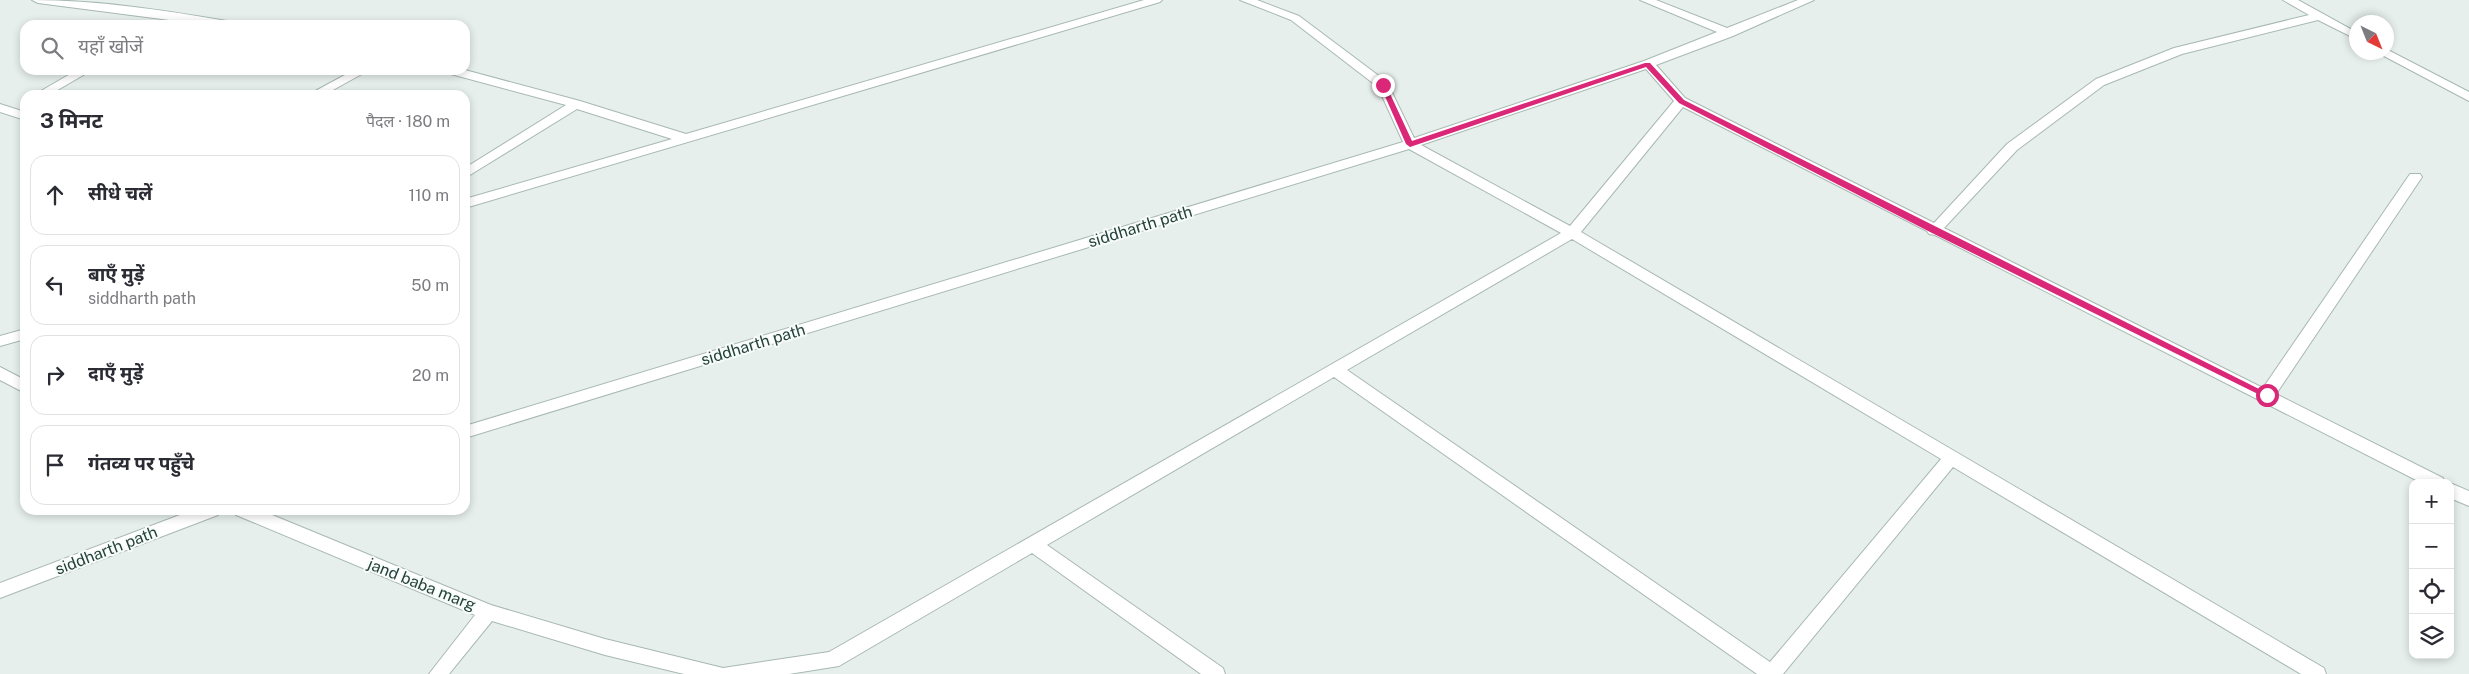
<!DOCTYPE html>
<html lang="hi">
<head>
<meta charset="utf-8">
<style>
	:root { --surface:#fff; --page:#f7f7f7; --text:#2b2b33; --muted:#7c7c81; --line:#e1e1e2 }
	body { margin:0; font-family:"Public Sans","Noto Sans Devanagari",sans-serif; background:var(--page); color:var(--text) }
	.controls { position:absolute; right:15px; bottom:15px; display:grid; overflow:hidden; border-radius:10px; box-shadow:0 2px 8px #0003 }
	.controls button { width:45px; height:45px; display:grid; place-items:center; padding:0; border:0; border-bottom:1px solid var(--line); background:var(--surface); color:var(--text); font:25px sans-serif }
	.compass { position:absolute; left:2349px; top:15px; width:45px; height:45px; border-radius:50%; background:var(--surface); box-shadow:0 2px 8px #0003; rotate:137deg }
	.stop { position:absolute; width:15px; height:15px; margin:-11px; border:4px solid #db2777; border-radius:50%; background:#fff }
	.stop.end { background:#db2777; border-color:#fff; box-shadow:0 1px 5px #0008 }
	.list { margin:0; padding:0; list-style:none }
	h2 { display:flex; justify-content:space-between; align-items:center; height:65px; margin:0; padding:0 20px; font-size:21px }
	h2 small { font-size:16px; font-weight:400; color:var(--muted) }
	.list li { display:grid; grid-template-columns:32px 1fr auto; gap:15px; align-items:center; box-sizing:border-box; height:80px; margin:0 10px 10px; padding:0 10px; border:1px solid var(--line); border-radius:15px }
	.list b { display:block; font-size:19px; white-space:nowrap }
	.list p { margin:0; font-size:16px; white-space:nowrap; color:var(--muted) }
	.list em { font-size:16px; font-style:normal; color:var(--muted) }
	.icon { flex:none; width:28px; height:28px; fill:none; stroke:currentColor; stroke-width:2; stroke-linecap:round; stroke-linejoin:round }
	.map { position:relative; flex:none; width:2469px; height:674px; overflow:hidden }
	.search { position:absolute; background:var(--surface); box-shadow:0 2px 8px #0003; left:20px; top:20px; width:450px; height:55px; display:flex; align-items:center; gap:12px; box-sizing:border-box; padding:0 18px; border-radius:15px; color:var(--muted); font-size:19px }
	.panel { position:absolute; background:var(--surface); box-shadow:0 2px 8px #0003; left:20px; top:90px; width:450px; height:425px; border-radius:15px }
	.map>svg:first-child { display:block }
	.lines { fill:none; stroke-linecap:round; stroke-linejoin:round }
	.street-casing { stroke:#a8b8b2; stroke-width:2 }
	.street { fill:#fff; fill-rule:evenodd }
	.route { fill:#db2777 }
	.labels { text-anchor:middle; stroke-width:4; stroke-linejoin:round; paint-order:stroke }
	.street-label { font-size:16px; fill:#24423a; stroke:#f7fbf9 }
</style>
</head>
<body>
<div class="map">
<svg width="2469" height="674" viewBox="0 0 2469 674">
	<rect width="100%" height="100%" fill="#e6efeb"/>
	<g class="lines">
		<g class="street-casing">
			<path id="street" d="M32 0C97 0 163 10 227 21L233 25H208L38 3Z
				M1144 0H1162L1160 2 465 208V199L672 139 577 109 465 178V168L566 105 447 73 445 70H465L580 101 686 134Z
				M1240 0H1257L1299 16 1387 82 1414 138 1644 61 1717 32 1640 0H1656L1727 28 1798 0H1814L1733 36 1656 65 1685 98 1934 223 2007 144 2096 79 2174 48 2309 15 2283 0H2298L2356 32V39L2318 20 2182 54 2104 85 2017 150 1944 228 2263 388 2410 174H2420L2422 177 2420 180 2276 394 2443 478 2445 483H2422L1935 235 1929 234 1927 231 1683 107 1581 232 2324 668 2326 674H2301L1953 467 1783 674H1757L1334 377 1047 545 1223 668 1225 674H1201L1032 553 839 666 789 674H684L605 655 492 621 449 674H429L475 615 236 515 234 510H260L491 605 605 639 723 668 829 652 1561 233 1409 149 465 438V426L1403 142 1378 87 1291 20ZM1646 69 1674 101 1570 226 1421 145ZM1572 239 1941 459 1770 662 1347 370Z
				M2386 49 2469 92V101L2382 55 2380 52H2386Z
				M77 70H92L49 95H34Z
				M354 70H369L324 95H308Z
				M0 104 25 112V120L0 112Z
				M25 329V339L0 346V336Z
				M0 367 25 380V393L0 380Z
				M2450 483 2469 491V506L2450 498Z
				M193 510H220L218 515 0 598V583Z"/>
		</g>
		<use href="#street" class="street"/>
	</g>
	<path class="route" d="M1645 63H1650L1684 100 2271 395 2270 397H2264L1932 233 1679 103 1646 67 1410 147 1406 144 1380 85 1383 83 1386 85 1412 141Z"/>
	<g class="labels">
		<g class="street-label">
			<text transform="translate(1140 226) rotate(-17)" y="6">siddharth path</text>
			<text transform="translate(753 344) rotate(-17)" y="6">siddharth path</text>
			<text transform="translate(106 550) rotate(-21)" y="6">siddharth path</text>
			<text transform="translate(422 584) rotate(22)" y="6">jand baba marg</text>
		</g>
	</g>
</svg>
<div class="controls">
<button>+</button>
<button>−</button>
<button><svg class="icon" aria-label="locate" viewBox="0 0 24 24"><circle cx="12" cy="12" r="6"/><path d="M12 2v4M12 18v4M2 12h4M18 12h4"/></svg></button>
<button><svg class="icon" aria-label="layers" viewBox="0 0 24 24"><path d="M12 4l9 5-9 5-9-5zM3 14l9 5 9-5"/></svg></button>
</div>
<svg class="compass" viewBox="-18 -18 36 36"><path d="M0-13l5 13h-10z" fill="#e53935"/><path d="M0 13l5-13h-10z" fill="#7c7c81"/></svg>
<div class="stop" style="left:2267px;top:395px"></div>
<div class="stop end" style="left:1383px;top:85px"></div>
<div class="search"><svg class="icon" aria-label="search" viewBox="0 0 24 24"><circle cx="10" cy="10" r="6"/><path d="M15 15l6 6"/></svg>यहाँ खोजें</div>
<section class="panel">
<h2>3 मिनट<small>पैदल · 180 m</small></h2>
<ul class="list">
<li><svg class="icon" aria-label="ahead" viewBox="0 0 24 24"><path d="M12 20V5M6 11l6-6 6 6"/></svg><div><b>सीधे चलें</b></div><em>110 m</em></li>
<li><svg class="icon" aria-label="left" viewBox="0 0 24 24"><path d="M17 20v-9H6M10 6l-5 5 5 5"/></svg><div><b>बाएँ मुड़ें</b><p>siddharth path</p></div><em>50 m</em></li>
<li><svg class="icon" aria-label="right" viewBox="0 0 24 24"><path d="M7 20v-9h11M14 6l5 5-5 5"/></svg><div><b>दाएँ मुड़ें</b></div><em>20 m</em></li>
<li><svg class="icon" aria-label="arrive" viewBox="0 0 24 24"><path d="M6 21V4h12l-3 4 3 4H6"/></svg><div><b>गंतव्य पर पहुँचे</b></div></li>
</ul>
</section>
</div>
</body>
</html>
